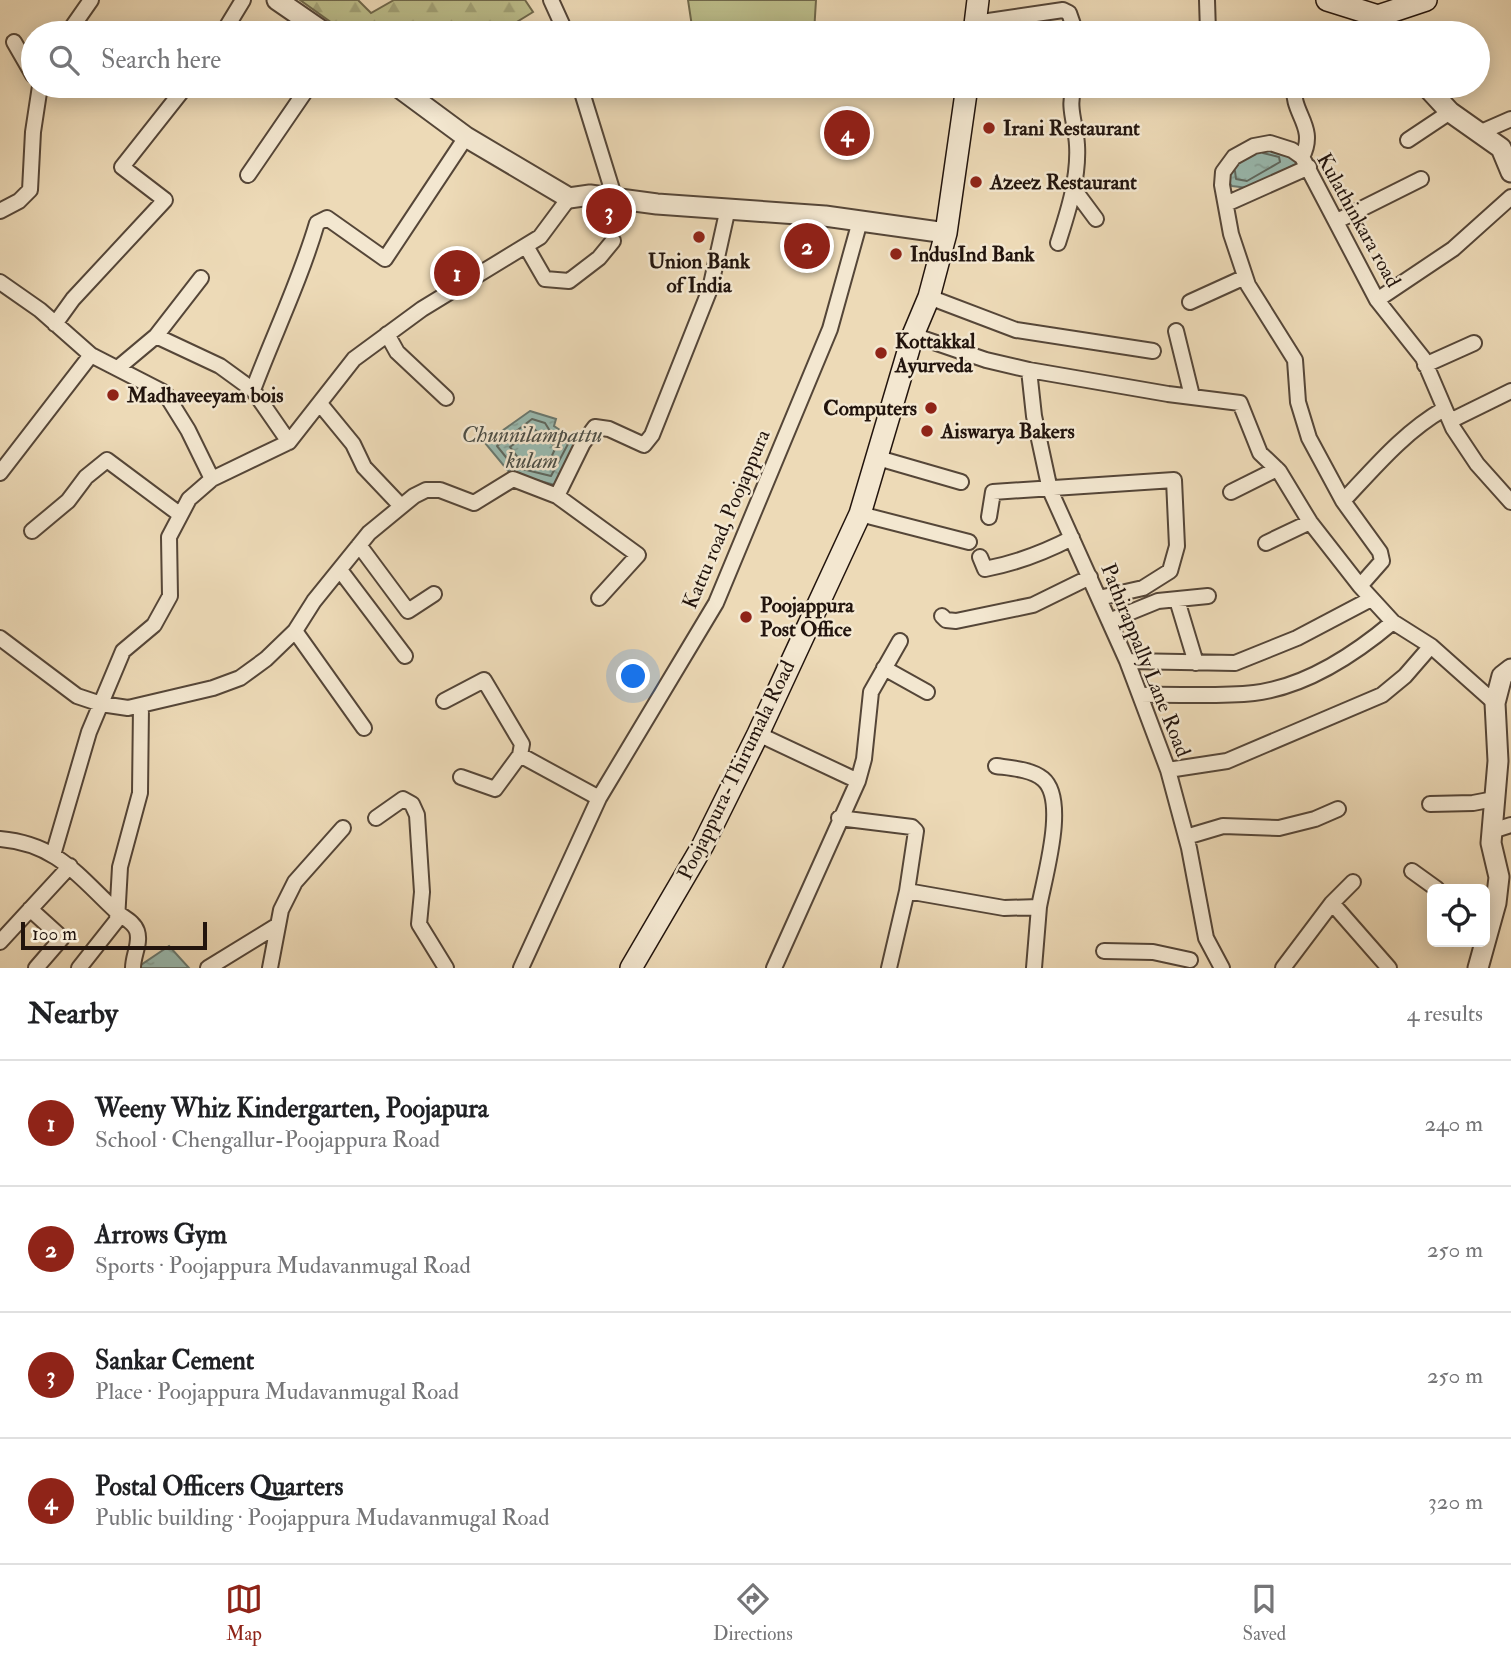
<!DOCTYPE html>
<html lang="en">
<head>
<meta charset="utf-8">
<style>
	:root { --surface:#fff; --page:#f2f2f2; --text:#202124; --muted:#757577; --line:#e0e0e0; --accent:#8f2418 }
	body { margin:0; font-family:"IM FELL Double Pica",serif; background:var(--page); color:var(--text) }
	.controls { position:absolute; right:21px; bottom:21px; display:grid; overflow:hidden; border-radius:10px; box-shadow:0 4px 18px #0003 }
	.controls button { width:63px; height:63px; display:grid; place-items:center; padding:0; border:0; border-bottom:2px solid var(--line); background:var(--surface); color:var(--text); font:35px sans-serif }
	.scale { position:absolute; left:21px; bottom:18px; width:186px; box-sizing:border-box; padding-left:7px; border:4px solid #22140d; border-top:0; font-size:19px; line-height:24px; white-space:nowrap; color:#22140d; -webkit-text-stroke:5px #f3e7d0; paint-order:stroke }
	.you { position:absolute; left:634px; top:677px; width:24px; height:24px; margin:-18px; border:5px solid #fff; border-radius:50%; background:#1a73e8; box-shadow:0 0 0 10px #1a73e833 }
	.badge { display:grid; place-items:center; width:46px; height:46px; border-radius:50%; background:var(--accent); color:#fff; font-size:23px; font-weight:700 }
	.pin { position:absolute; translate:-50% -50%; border:4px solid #fff; box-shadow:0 2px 7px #0006 }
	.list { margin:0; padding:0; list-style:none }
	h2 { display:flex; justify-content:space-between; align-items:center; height:91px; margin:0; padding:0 28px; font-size:30px }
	h2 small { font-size:23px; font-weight:400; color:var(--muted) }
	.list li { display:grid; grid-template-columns:46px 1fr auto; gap:21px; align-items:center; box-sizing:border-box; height:126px; padding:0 28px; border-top:2px solid var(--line) }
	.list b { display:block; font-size:26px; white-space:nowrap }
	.list p { margin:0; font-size:23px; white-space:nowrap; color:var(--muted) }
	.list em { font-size:23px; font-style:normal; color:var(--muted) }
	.icon { flex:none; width:38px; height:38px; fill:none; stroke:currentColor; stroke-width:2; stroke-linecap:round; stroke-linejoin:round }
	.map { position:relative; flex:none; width:1511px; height:968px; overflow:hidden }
	.search { position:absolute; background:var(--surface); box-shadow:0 4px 18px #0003; left:21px; right:21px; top:21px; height:77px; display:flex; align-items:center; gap:18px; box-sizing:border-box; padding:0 24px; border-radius:38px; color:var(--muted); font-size:26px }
	.sheet { height:595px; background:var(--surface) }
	nav { display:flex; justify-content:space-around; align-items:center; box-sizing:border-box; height:98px; border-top:2px solid var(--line); background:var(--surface); font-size:19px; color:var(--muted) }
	nav a { display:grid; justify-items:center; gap:4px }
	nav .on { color:var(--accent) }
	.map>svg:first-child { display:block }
	.forest { fill:url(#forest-firs); stroke:#70694c; stroke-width:2 }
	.green { fill:#bdbe8b; stroke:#70694c; stroke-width:2 }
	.water { fill:url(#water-ripples); stroke:#69786f; stroke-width:2 }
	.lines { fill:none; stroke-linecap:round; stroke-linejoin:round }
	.shore { stroke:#5e675e; stroke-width:2 }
	.minor-casing { stroke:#554638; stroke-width:18 }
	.tertiary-casing { stroke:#554638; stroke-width:23 }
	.secondary-casing { stroke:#22140d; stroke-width:24 }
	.minor { stroke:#f3e7d0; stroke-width:14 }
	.tertiary { stroke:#f3e7d0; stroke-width:19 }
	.secondary { stroke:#f3e7d0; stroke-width:21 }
	.poi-dot { fill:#8f2418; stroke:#f3e7d0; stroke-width:2.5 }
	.labels { text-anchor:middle; stroke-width:5; stroke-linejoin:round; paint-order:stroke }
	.poi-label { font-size:21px; font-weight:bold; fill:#22140d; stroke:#f3e7d0; text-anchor:start }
	.street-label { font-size:21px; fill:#22140d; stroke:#f3e7d0 }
	.water-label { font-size:23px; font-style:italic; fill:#4c4e46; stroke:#f3e7d0 }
</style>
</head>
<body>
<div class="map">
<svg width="1511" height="968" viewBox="0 0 1511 968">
	<defs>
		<pattern id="forest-firs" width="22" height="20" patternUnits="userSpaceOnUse" patternTransform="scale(1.75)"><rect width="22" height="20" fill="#bdbe8b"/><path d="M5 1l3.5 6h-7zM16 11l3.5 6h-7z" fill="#a2a277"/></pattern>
		<pattern id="water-ripples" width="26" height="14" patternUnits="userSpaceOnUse" patternTransform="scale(1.75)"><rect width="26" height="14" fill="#99bab0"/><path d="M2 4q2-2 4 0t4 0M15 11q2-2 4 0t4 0" fill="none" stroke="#849f96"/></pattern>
	</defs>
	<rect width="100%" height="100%" fill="#eddab7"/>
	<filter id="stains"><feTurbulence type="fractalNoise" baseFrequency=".00286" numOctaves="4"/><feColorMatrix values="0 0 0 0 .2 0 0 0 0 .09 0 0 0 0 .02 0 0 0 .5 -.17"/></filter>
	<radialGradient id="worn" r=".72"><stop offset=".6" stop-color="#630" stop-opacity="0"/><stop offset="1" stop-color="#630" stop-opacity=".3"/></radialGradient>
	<path class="forest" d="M300 0H358L371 13 394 0H525L533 12 499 33H346Z"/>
	<path class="green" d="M688 0H816L814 33H693Z"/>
	<path class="water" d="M1259 145 1294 152 1296 164 1248 188 1232 186 1228 181V165Z
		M530 411 556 419 554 426 578 442 555 485 510 473 485 443Z
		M169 946 189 968H139L138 967Z"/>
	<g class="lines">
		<path class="shore" d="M1235 171 1236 179 1247 181 1280 162 1279 157 1263 153
			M532 419 545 423 550 431 568 444 551 476 514 467 497 446Z
			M534 429 556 447 547 466 519 459 510 447Z"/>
		<g class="minor-casing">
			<path id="minor" d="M551 0 566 33
				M1207 0 1208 32
				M975 23 1063 10 1069 13 1076 33
				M68 33 91 0
				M223 33 243 0
				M14 42 33 75
				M580 86 615 199
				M1295 86C1290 113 1318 126 1302 157
				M1479 133 1511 119
				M1408 140 1450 112
				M248 175 309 86
				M1073 188 1096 219
				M1226 204 1309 167
				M0 211 19 201 30 190 33 132 40 86
				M1337 221 1421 179
				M1058 243C1068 212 1079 178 1077 145 1076 124 1067 108 1074 86
				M526 246 545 279 569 281 599 258 613 241
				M0 282 40 310 91 355 165 393 188 430 212 479
				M929 297 1016 330 1153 351
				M1377 300 1453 249 1511 197
				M1190 302 1245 277
				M55 324 73 299 165 200 122 167 186 86
				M1176 331 1192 396
				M387 334 397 352 446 398
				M913 335 986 360 1029 370 1168 394 1240 403 1260 453 1279 471 1310 522 1360 586 1393 622 1431 646 1495 703
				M156 336 220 366 253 390 289 442
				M1425 365 1474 343
				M119 367 156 336 201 278
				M1029 370 1034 416 1050 490 1127 661 1168 770 1189 848 1206 938 1222 968
				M253 390C274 334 300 281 317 223L327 218 385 259 466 137
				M321 405 353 444 364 467 401 506
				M1450 421 1511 391
				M878 458 961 482
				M0 473 91 355
				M1231 492 1277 469
				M557 496 638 555 599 598
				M1343 501C1375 467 1404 432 1444 409
				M860 514 969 542
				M989 517 993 492 1174 480 1177 546 1170 571 1143 588 1099 598
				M32 531 68 501 86 477 107 460 178 513
				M1266 543 1310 522
				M359 545 408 611 434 594
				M980 557 985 569C1017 563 1043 553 1072 538
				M340 570 405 656
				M1360 586 1382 561 1380 552 1343 501 1309 438 1298 402 1295 360 1248 285 1231 234 1222 185 1223 172 1234 157 1254 146 1270 143 1292 150 1302 157 1377 300 1423 358 1453 428 1477 464 1511 502
				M1177 600 1196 663
				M942 616 946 620 956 621 1033 605 1090 577
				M1109 621 1158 601 1208 596
				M295 631 364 728
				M0 638 77 696 101 704 128 708 213 688 240 678 266 659 295 631 314 601 369 533 414 496 426 490H440L474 503 513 479 557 496 583 443 595 427 609 429 644 445 652 435 710 289 728 208
				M1127 661 1235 663 1297 638 1371 599
				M884 668 927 692
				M1140 695C1177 694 1217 697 1254 693 1305 687 1355 654 1393 622
				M444 701 484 680 522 744 520 755 599 798
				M758 734 858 781
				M996 766C1010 768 1031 769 1043 779 1068 800 1044 878 1039 907
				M1168 770 1227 761 1382 695 1405 676 1431 646
				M461 777 495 789 520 755
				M1430 804 1473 803 1494 799
				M376 818 403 799 412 804 417 815 422 892 419 924 446 968
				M839 818 912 827 916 831 907 891 1004 908 1039 907 1034 968
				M1492 831 1511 825
				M1186 837 1223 826 1279 828 1315 819 1338 809
				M0 839C58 844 79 877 117 912 124 918 134 922 137 931 141 943 133 955 133 968
				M53 855 89 732 123 651 154 625 170 596 169 537 189 499 212 479 289 442 354 359 422 309 540 237 569 198
				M1412 871 1437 889
				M1332 903 1389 968
				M30 909 62 938 36 968
				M0 942 70 866
				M1104 951 1153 952 1190 960
				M79 968 117 920 120 867 140 793 141 706
				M208 968 278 925
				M270 968 281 910 295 882 343 828
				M521 968 599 798 716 603 830 329 860 221
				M774 968 858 781 864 759 871 692 900 641
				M889 968 907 891
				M1283 968 1332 903 1353 882"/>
		</g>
		<g class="tertiary-casing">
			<path id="tertiary" d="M277 0 325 33
				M1378 16 1391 33
				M397 86 466 137 569 198 590 195 657 204 825 216 946 233
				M1426 86 1450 112 1501 148 1511 172
				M1478 968 1496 903 1499 877 1491 843 1498 761 1495 703 1502 676 1511 669"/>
		</g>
		<g class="secondary-casing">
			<path id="secondary" d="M1327 0 1378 16 1426 0
				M974 33 978 0
				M631 968 703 845 758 734 860 514 913 335 929 297 946 233 967 86"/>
		</g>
		<use href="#minor" class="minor"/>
		<use href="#tertiary" class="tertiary"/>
		<use href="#secondary" class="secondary"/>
	</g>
	<g class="poi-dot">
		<circle cx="989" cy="128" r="7"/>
		<circle cx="976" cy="182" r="7"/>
		<circle cx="699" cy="237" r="7"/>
		<circle cx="896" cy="254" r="7"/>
		<circle cx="881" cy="353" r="7"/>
		<circle cx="113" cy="395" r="7"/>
		<circle cx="931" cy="408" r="7"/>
		<circle cx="927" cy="431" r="7"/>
		<circle cx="746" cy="617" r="7"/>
	</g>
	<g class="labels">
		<g class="poi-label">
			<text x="1003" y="135">Irani Restaurant</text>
			<text x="990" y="189">Azeez Restaurant</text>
			<text x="910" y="261">IndusInd Bank</text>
			<text x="699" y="268" text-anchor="middle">Union Bank<tspan x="699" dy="24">of India</tspan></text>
			<text x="895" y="348">Kottakkal<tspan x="895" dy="24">Ayurveda</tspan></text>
			<text x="127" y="402">Madhaveeyam bois</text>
			<text x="917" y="415" text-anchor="end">Computers</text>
			<text x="941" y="438">Aiswarya Bakers</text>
			<text x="760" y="612">Poojappura<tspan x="760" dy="24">Post Office</tspan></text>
		</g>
		<g class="street-label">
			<text transform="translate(1359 220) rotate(61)" y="7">Kulathinkara road</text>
			<text transform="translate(726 519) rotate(-67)" y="7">Kattu road, Poojappura</text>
			<text transform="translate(1146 660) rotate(68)" y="7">Pathirappally Lane Road</text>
			<text transform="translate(736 770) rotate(-64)" y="7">Poojappura-Thirumala Road</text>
		</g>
		<g class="water-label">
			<text x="532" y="442">Chunnilampattu<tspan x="532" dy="26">kulam</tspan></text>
		</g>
	</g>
	<rect width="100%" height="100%" filter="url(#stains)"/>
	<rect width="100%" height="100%" fill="url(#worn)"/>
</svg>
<div class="controls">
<button><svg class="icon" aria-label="locate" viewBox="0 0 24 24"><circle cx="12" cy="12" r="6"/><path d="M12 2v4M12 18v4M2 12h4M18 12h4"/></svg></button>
</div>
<div class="scale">100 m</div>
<div class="you"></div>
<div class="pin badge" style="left:457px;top:273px">1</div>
<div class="pin badge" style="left:807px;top:246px">2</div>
<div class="pin badge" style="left:609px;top:211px">3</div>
<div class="pin badge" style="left:847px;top:133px">4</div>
<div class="search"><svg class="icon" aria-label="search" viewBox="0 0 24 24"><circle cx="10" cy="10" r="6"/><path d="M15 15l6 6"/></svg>Search here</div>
</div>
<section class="sheet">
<h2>Nearby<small>4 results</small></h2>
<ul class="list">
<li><span class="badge">1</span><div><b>Weeny Whiz Kindergarten, Poojapura</b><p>School · Chengallur-Poojappura Road</p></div><em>240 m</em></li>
<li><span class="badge">2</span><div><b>Arrows Gym</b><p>Sports · Poojappura Mudavanmugal Road</p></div><em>250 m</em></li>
<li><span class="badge">3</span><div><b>Sankar Cement</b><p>Place · Poojappura Mudavanmugal Road</p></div><em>250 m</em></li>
<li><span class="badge">4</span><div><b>Postal Officers Quarters</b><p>Public building · Poojappura Mudavanmugal Road</p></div><em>320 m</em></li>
</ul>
</section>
<nav>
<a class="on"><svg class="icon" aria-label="map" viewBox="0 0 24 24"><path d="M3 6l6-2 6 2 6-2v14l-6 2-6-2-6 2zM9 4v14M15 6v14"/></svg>Map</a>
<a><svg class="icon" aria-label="directions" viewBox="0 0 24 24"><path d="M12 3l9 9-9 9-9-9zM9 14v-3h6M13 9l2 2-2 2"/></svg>Directions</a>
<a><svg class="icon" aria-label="saved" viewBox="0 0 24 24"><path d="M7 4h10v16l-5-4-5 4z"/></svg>Saved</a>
</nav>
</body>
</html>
